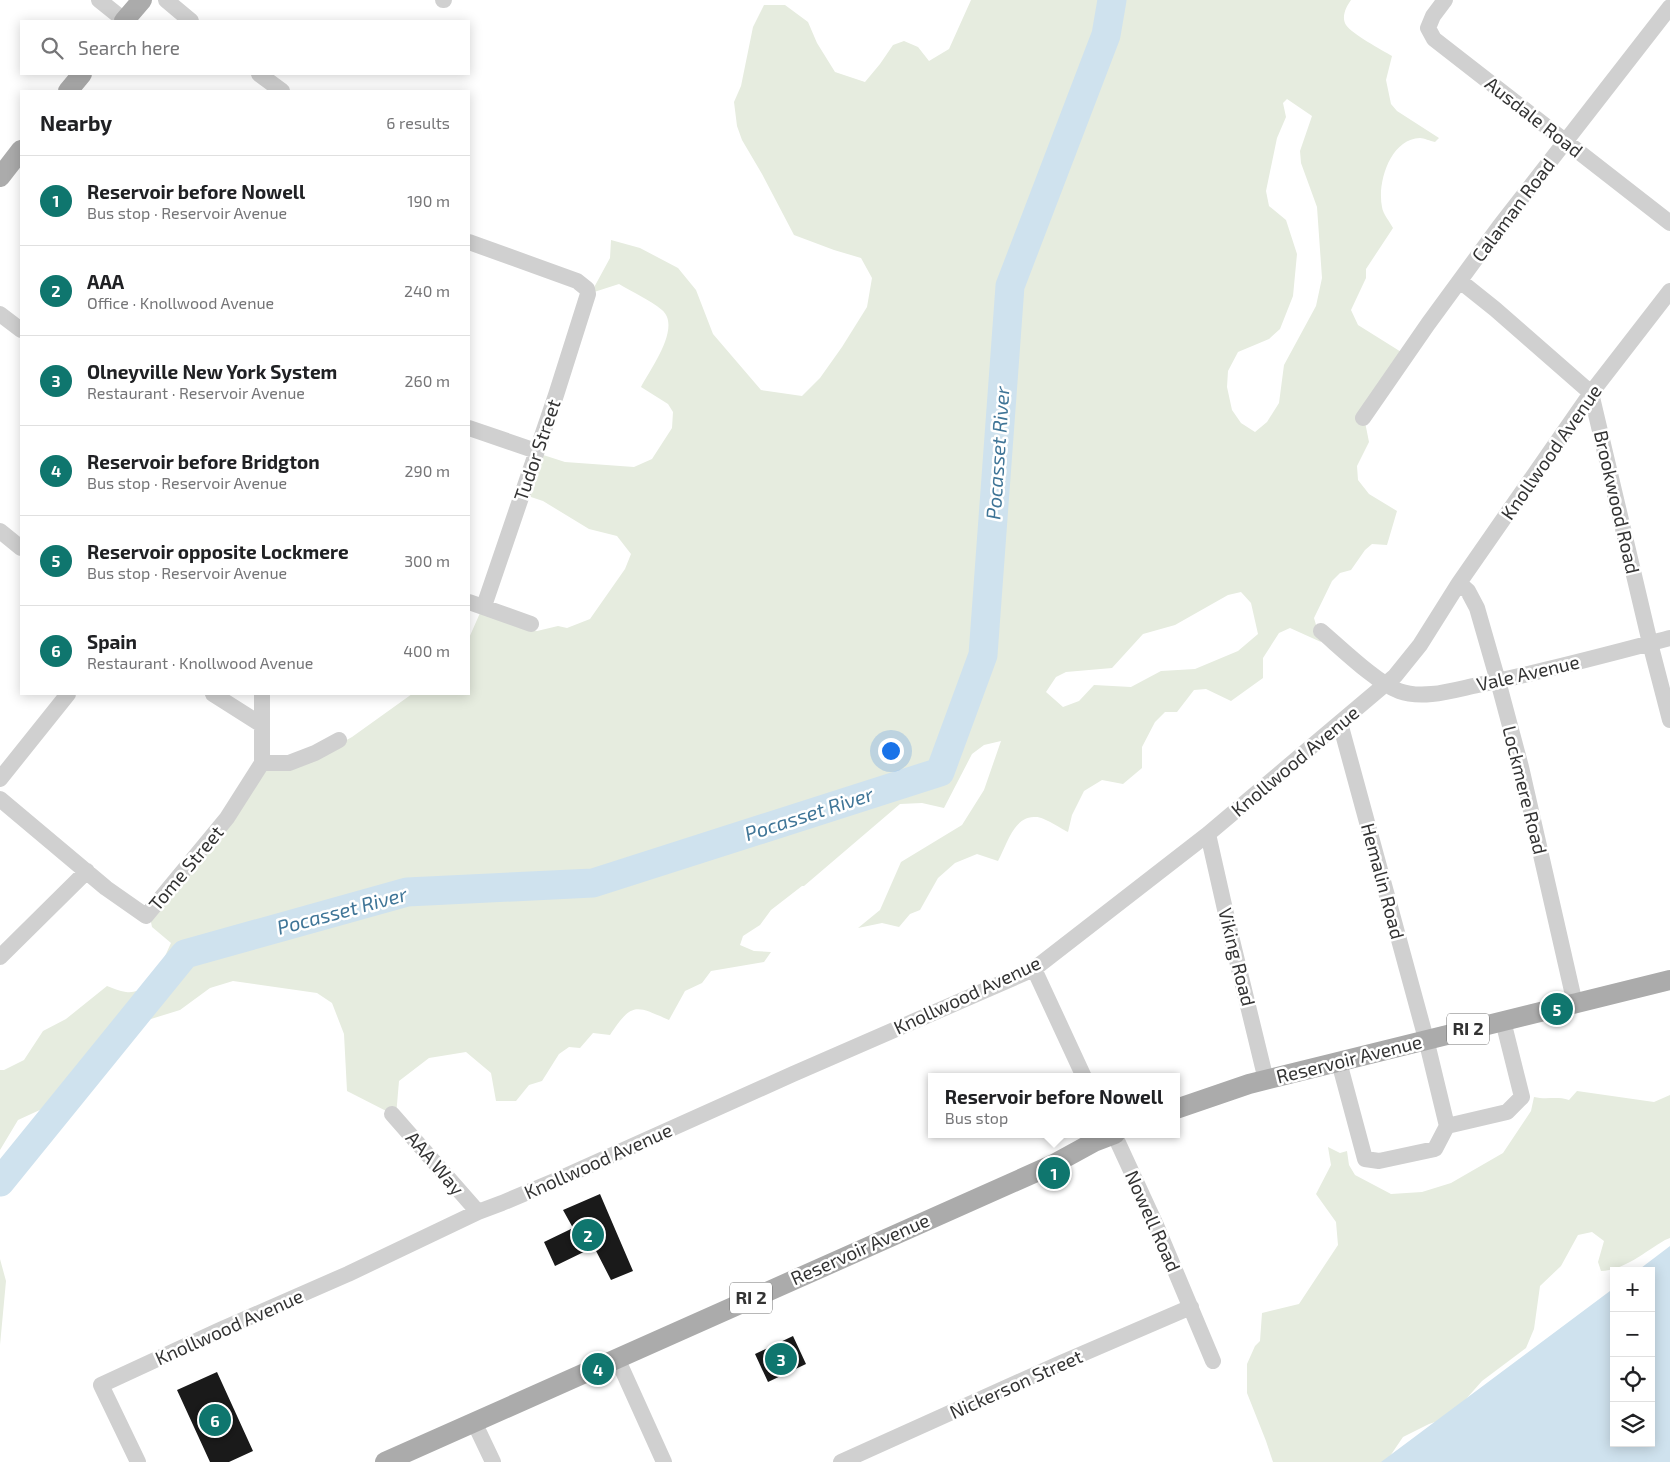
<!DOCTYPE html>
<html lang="en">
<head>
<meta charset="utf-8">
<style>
	:root { --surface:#fff; --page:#f6f6f6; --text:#202124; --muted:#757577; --line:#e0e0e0; --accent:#0f766e }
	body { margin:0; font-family:"Exo 2",sans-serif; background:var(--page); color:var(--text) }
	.controls { position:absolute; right:15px; bottom:15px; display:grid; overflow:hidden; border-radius:0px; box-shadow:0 2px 12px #0003 }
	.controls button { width:45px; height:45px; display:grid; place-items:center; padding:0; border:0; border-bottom:1px solid var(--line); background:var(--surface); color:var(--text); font:25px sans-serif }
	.you { position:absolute; left:890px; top:750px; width:18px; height:18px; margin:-12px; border:4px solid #fff; border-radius:50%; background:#1a73e8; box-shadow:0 0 0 8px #1a73e833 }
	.badge { display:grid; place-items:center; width:32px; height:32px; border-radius:50%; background:var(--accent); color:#fff; font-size:16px; font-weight:700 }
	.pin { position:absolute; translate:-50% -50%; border:2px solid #fff; box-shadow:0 1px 5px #0006 }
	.popup { position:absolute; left:928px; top:1073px; width:252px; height:65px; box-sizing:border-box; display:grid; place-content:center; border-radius:0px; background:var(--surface); filter:drop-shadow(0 1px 4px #0005); font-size:16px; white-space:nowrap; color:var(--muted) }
	.popup b { font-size:19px; color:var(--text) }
	.popup::after { content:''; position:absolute; left:50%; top:100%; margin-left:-10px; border:10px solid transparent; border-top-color:var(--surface) }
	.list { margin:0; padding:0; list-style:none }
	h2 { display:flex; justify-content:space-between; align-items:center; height:65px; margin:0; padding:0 20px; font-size:21px }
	h2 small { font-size:16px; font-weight:400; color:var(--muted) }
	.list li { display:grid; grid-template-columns:32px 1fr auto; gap:15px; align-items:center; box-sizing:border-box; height:90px; padding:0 20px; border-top:1px solid var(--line) }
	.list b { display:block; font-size:19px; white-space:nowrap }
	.list p { margin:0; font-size:16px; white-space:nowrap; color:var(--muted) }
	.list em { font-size:16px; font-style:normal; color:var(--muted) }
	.icon { flex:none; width:28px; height:28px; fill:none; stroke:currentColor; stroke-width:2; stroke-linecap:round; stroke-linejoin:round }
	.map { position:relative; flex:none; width:1670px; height:1462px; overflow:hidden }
	.search { position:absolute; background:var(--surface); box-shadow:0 2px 12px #0003; left:20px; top:20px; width:450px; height:55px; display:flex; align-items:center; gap:12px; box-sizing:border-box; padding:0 18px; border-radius:0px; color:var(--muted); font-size:19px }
	.panel { position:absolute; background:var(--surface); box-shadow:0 2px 12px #0003; left:20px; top:90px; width:450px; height:605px; border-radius:0px }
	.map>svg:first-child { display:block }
	.green { fill:#e6ecdf; fill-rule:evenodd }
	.water { fill:#cfe2ee }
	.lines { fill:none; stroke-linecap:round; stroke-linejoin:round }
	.river { stroke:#cfe2ee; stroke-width:29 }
	.building { fill:#1a1a1a }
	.minor { stroke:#d0d0d0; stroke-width:16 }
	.major { stroke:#ababab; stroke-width:20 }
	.labels { text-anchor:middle; stroke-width:5; stroke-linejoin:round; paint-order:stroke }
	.shield { fill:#fff; stroke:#707070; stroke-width:1 }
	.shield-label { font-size:18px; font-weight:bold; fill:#333 }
	.street-label { font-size:19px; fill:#333; stroke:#fff }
	.water-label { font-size:20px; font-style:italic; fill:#3f7597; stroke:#fff }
</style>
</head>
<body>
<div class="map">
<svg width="1670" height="1462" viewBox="0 0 1670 1462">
	<rect width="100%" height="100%" fill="#fff"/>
	<path class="green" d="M971 0H1351C1346 7 1341 17 1346 25 1352 34 1382 50 1392 56L1386 80 1391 104 1397 111 1439 138 1435 142C1430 141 1424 138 1420 138 1390 139 1377 183 1382 207 1383 214 1390 222 1393 228L1366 269V278L1351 310 1358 325 1406 355 1364 417 1369 442 1357 466 1358 480 1369 494 1397 511 1387 545 1372 544 1365 550 1351 570 1340 573 1332 581 1314 618 1321 642 1290 628 1279 633 1263 658V678L1231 701 1206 689 1194 690 1177 712H1165L1155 722 1142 747V768L1123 784 1102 780 1084 791 1072 815 1068 832C1060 828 1044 817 1036 817 1014 815 1007 845 998 861L977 854 955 863 938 878 920 910 910 914 899 927 882 923 858 928 880 910 901 862 962 825 984 790 1001 741 984 745 972 754 944 808 922 803 900 804 804 886H802L771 910 760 925 743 936 740 945 754 951 771 952 764 962 711 971 702 983 685 991 669 1020C635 1005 632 1002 610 1035L593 1033 580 1048 569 1047 559 1054 542 1081 529 1085 516 1101H496L491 1073 466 1052 429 1058 399 1081 396 1116 347 1091 344 1034 332 1003 317 993 233 981 210 988 180 1010 138 1023 114 1058 88 1072 77 1086 55 1103 18 1120 0 1150V1070H4L24 1060 43 1031 66 1019 107 986C113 988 119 991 126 992 152 995 162 962 171 943L152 927 149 913 262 772 314 758 352 737 412 694H469V638L480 613 487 614 537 631 558 626 567 628 590 619 625 569 631 554 617 536 589 529 543 501 525 495 537 453 565 462 634 467 652 459 672 428 673 412 668 404 641 387C650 369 682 327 662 310 650 300 632 292 619 284L591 293 610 258 611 240 640 248 678 268 696 290 713 334 761 390 802 396 820 378 842 347 867 307 872 278 861 258 834 250 794 235 762 174 742 140 737 126 734 102 741 86 753 27 764 5H785L808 22 817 43 835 72 865 82 880 64 893 45 904 41 918 47 929 61 949 49ZM1287 99 1312 116 1300 151 1301 163 1317 207 1322 278 1316 306 1284 365 1279 403 1267 422 1255 432 1241 423 1232 410 1227 387 1228 371 1238 352 1269 339 1280 329 1293 296 1297 254 1286 220 1269 206 1266 191 1277 138 1286 117 1283 103ZM1241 592 1251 603 1258 634 1238 651 1195 669 1161 671 1131 687 1094 685 1079 701 1063 707 1046 692 1056 677 1066 672 1112 668 1143 634 1175 625 1228 595Z
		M1577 1091 1654 1102 1670 1095V1238L1665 1240C1646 1251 1623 1271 1601 1271L1598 1262 1604 1241 1592 1232 1578 1235 1561 1266 1540 1286 1534 1329 1526 1348 1482 1381 1450 1417 1429 1424 1403 1437 1386 1462H1273L1266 1441 1247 1393V1364L1255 1346 1260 1341 1262 1313 1299 1304 1338 1245 1336 1222 1316 1194 1331 1165 1328 1147 1340 1153 1347 1151 1349 1165 1355 1175 1391 1194 1422 1192 1451 1183 1503 1153 1531 1111 1534 1097C1546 1100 1557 1096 1569 1100Z
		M0 1259 6 1281 0 1345Z"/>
	<path class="water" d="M1670 1246V1462H1381L1614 1288V1443H1651V1271H1637Z"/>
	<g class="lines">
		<path class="river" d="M0 1182 185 954 407 892 593 883 940 772 983 655 1010 286 1106 35 1112 0"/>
	</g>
	<path class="building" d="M600 1194 633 1271 611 1280 594 1247 555 1266 544 1242 573 1228 563 1210Z
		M793 1336 806 1364 768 1382 755 1354Z
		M217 1372 253 1451 229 1462H210L177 1390Z"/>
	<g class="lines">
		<path class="minor" d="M99 0 124 20
			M166 0 191 21
			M443 0H444
			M1445 0 1433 16 1428 28 1434 39 1670 223
			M259 74 282 91
			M469 242 577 281 587 289 588 294 556 395 484 606
			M1460 281 1495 309 1591 393 1650 643 1670 720
			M0 314 21 330
			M1363 418 1428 324 1499 227 1670 7
			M469 428 536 451
			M0 531 21 548
			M1459 583 1468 591 1477 608 1498 681 1521 767 1575 1004
			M469 602 531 624
			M1321 631C1341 648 1377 683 1399 691 1423 700 1454 690 1478 685 1543 672 1606 655 1670 638
			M213 694 262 725
			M262 694V763
			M262 763H289L315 753 339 740
			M0 779 68 694
			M0 799 106 888 146 916 227 818 262 763
			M1208 834 1231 936 1266 1080
			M0 957 87 871
			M1034 969 1084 1077
			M1339 1062 1365 1159 1379 1161 1435 1149 1447 1126 1426 1039 1340 723
			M392 1114 478 1212
			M1447 1126 1507 1112 1522 1097 1503 1021
			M1114 1134 1156 1225 1213 1361
			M617 1358 664 1462
			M474 1422 493 1462
			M138 1462 101 1385 220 1330 348 1274 478 1212 502 1203 559 1179 793 1074 1034 969 1208 834 1395 676 1420 645 1459 583 1591 393 1670 291
			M841 1462 1061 1363 1191 1307"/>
		<path class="major" d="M124 21 142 0
			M68 91 82 74
			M0 177 21 150
			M1176 1109 1249 1084 1670 980
			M385 1462 1052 1165 1094 1142 1115 1134"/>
	</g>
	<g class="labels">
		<g class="shield">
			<rect x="1447" y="1013.5" width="42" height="31" rx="4"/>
			<rect x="730" y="1282.5" width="42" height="31" rx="4"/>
		</g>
		<g class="shield-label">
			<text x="1468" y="1035">RI 2</text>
			<text x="751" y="1304">RI 2</text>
		</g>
		<g class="street-label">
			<text transform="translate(1534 117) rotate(38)" y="7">Ausdale Road</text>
			<text transform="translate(1513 210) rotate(-53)" y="7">Calaman Road</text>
			<text transform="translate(537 450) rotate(-71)" y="7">Tudor Street</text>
			<text transform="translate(1551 452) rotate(-55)" y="7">Knollwood Avenue</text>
			<text transform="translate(1617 502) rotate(77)" y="7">Brookwood Road</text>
			<text transform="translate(1528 673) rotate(-13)" y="7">Vale Avenue</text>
			<text transform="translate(1295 761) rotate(-40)" y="7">Knollwood Avenue</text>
			<text transform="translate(1525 790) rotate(76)" y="7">Lockmere Road</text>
			<text transform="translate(186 868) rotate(-50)" y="7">Tome Street</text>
			<text transform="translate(1383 881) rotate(75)" y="7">Hemalin Road</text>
			<text transform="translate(1237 957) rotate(76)" y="7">Viking Road</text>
			<text transform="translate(967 995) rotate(-25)" y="7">Knollwood Avenue</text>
			<text transform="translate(1349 1059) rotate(-14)" y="7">Reservoir Avenue</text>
			<text transform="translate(598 1161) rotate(-24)" y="7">Knollwood Avenue</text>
			<text transform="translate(435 1163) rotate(49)" y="7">AAA Way</text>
			<text transform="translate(1153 1221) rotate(66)" y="7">Nowell Road</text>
			<text transform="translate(860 1249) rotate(-24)" y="7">Reservoir Avenue</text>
			<text transform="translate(229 1327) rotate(-24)" y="7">Knollwood Avenue</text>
			<text transform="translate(1016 1384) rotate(-24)" y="7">Nickerson Street</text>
		</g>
		<g class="water-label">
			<text transform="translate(998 453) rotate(-86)" y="7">Pocasset River</text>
			<text transform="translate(809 814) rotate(-18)" y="7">Pocasset River</text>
			<text transform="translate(342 911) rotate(-15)" y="7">Pocasset River</text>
		</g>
	</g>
</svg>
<div class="controls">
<button>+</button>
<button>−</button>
<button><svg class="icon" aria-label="locate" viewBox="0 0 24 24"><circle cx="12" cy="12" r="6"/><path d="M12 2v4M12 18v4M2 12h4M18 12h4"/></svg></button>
<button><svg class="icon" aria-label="layers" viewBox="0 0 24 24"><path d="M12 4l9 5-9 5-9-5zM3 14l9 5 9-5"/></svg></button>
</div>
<div class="you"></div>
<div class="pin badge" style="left:1054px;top:1173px">1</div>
<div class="popup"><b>Reservoir before Nowell</b>Bus stop</div>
<div class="pin badge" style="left:588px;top:1235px">2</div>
<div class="pin badge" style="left:781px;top:1359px">3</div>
<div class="pin badge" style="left:598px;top:1369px">4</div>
<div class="pin badge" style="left:1557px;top:1009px">5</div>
<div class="pin badge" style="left:215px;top:1420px">6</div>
<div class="search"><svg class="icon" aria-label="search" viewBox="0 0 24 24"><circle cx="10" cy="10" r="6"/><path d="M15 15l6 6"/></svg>Search here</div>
<section class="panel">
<h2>Nearby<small>6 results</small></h2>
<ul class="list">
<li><span class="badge">1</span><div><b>Reservoir before Nowell</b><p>Bus stop · Reservoir Avenue</p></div><em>190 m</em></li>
<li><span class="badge">2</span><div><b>AAA</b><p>Office · Knollwood Avenue</p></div><em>240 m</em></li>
<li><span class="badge">3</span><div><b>Olneyville New York System</b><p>Restaurant · Reservoir Avenue</p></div><em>260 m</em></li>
<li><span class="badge">4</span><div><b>Reservoir before Bridgton</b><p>Bus stop · Reservoir Avenue</p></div><em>290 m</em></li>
<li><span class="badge">5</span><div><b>Reservoir opposite Lockmere</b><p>Bus stop · Reservoir Avenue</p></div><em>300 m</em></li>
<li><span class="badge">6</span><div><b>Spain</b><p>Restaurant · Knollwood Avenue</p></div><em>400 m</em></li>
</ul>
</section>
</div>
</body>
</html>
